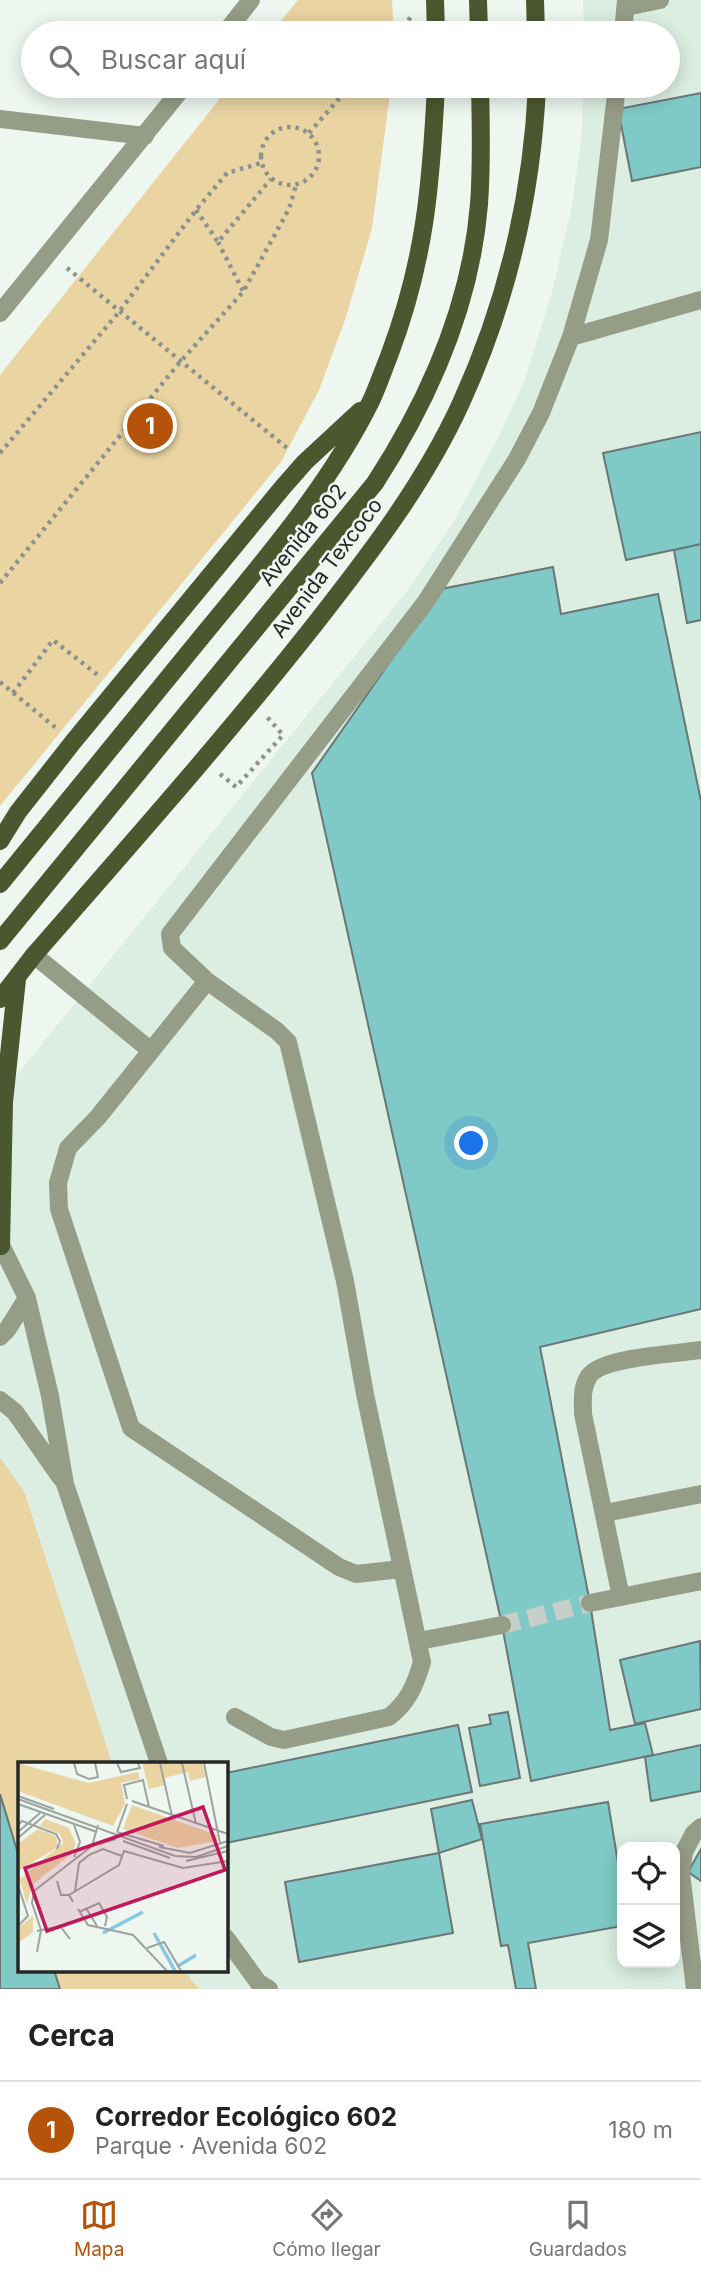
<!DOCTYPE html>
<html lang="es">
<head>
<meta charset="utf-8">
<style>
	:root { --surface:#fff; --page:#f2f2f2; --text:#222; --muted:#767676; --line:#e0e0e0; --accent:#b45309 }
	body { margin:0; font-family:Inter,sans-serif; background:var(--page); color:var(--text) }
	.controls { position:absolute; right:21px; bottom:21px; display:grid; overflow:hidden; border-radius:14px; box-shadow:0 4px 18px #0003 }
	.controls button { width:63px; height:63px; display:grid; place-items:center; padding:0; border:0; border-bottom:2px solid var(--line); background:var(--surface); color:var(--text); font:35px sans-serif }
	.you { position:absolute; left:472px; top:1144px; width:24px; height:24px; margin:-18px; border:5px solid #fff; border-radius:50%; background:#1a73e8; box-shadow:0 0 0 10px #1a73e833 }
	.badge { display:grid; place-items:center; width:46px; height:46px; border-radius:50%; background:var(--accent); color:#fff; font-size:23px; font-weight:700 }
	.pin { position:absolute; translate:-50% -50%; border:4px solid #fff; box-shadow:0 2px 7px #0006 }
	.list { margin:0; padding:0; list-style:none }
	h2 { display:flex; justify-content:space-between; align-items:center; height:91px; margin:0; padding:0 28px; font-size:30px }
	h2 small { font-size:23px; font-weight:400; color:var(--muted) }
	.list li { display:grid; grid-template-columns:46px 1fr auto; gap:21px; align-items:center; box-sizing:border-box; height:98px; padding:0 28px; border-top:2px solid var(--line) }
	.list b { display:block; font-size:26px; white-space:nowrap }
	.list p { margin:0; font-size:23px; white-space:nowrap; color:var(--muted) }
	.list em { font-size:23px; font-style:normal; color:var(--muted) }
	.icon { flex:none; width:38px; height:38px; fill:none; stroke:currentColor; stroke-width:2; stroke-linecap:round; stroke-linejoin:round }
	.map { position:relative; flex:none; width:701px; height:1989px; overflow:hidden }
	.search { position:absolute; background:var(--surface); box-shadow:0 4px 18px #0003; left:21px; right:21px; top:21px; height:77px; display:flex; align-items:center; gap:18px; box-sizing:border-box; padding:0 24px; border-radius:38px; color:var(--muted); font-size:26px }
	.sheet { height:189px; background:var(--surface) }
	nav { display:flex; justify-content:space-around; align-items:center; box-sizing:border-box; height:98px; border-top:2px solid var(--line); background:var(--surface); font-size:19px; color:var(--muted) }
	nav a { display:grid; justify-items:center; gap:4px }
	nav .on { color:var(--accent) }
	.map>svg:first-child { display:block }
	.built { fill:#dceee2; fill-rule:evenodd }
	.green { fill:#e9d4a2 }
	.building { fill:#7fc9c6; stroke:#6b7676; stroke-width:2 }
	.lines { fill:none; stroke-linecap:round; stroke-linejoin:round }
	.minor-tunnel { stroke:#c5cec8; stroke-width:18; stroke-dasharray:18 9; stroke-linecap:butt }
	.path { stroke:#8c928e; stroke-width:4.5; stroke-dasharray:3.5 5; stroke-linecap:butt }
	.minor { stroke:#969d87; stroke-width:18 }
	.major { stroke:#4b572e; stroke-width:18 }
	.labels { text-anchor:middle; stroke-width:5; stroke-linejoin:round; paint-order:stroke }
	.street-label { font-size:21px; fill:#252826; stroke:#edf7f0 }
	.inset-river { fill:none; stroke:#88c6e1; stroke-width:3.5 }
	.inset-road { fill:none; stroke:#9da49f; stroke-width:2 }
	.view { fill:#c2185b; fill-opacity:0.15; stroke:#c2185b; stroke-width:3.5 }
	.inset-edge { fill:none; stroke:#252826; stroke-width:3.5 }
</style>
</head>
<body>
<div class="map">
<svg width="701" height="1989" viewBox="0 0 701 1989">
	<rect width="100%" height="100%" fill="#edf7f0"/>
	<path class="built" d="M583 0H701V1989H0V1096L411 586 455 519 500 434 525 379 554 285 573 200 582 130 583 86H668V33H584ZM19 1763H226V1970H19ZM622 1847H675V1963H622Z"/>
	<path class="green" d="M298 0H392L394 33H271Z
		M230 86H391L372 228 345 320 319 390 281 462 0 806V375Z
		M0 1458 24 1491 112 1763H19V1857L0 1794Z
		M54 1970H186L190 1979 199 1989H60Z"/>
	<path class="building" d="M701 93V167L632 181 618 109Z
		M701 432V544L626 560 603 453Z
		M701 544V620L687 623 674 550Z
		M553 567 561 614 658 594 701 801V1309L540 1347 590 1603 610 1730 645 1723 653 1755 531 1781 502 1625 312 773 441 589Z
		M700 1641 701 1709 635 1724 620 1660Z
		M508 1712 520 1778 480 1786 469 1728 491 1724 489 1715Z
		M458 1725 472 1792 226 1843V1773Z
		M701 1745V1791L651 1801 645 1757Z
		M0 1794 19 1857V1970H54L60 1989H0Z
		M472 1800 482 1839 439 1853 431 1809Z
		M608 1802 622 1887V1926L528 1943 536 1989H516L508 1945 501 1946 480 1824Z
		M701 1849V1881L688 1872Z
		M439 1853 453 1933 299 1962 285 1882Z"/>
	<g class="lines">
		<path class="minor-tunnel" d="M502 1625 590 1603"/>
		<path class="path" d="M397 33 412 16
			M261 156a29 29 0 1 1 58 0a29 29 0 1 1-58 0Z
			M309 133 350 86
			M196 210 218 242 271 179
			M218 242 243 291
			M67 268 287 448
			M0 453 119 312 196 210 227 173 261 163
			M0 583 180 362 243 292 289 209 296 185
			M0 682 56 728
			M13 693 53 640 99 676
			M220 774 236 787 283 735 267 717"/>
		<path class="minor" d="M626 7 660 0
			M225 33 251 0
			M623 33 626 0
			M0 119 145 136
			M0 313 184 86
			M571 337 701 300
			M34 955 150 1050
			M207 981 98 1117 68 1148 58 1183 59 1209 131 1428 339 1567 356 1574 401 1569
			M0 1243 27 1298 50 1396 65 1484 159 1763
			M0 1337 7 1330 27 1298
			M0 1400 15 1412 61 1478
			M605 1513 701 1494
			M621 1597 583 1414C583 1401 581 1388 589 1376 602 1357 676 1354 701 1350
			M590 1603 701 1581
			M419 1641 502 1625
			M235 1717 271 1737 284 1740 389 1717C408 1702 415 1686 422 1662L365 1394 345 1281 288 1042 277 1031 207 981 172 948 170 934 425 603 517 459 541 413 571 337 599 240 617 86
			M226 1938 258 1982 269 1989
			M695 1989 681 1873 684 1852 694 1833 701 1827"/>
		<path class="major" d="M435 0 436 33
			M478 0 479 33
			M535 0 536 33
			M0 841 18 812 73 742 283 487 305 462 360 411
			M0 884C69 799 139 714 208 629 267 557 330 484 371 401 378 386 383 371 389 356 425 261 431 186 436 86
			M0 941 375 483C430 398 471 305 479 204 482 165 481 125 480 86
			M0 999 34 955C129 846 225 738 315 624 369 555 424 484 461 403 507 302 532 197 537 86
			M1 1246 4 1102 17 979"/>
	</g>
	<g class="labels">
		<g class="street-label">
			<text transform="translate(303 535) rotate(-51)" y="7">Avenida 602</text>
			<text transform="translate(327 568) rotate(-53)" y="7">Avenida Texcoco</text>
		</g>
	</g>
	<g transform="translate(18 1762)">
		<rect width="210" height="210" fill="#edf7f0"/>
		<path d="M0 1 70 21 120 10 122 17 103 21 107 42 95 64 0 29ZM124 1H184L188 15 172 19 170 10 146 16 147 23 131 27ZM114 43 199 73V79L160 86 105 67ZM27 57 51 66 58 82 52 93 14 123 9 142 0 113 3 116 45 81 42 72 22 64ZM20 67 38 74 40 85 0 109V82ZM15 154V170L0 181V166Z" fill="#e9d4a2"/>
		<path class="inset-river" d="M85 171 125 150M136 171 157 209M160 204 178 193"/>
		<path class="inset-road" d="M56 1 59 12 71 17 80 15 77 1M99 1 103 10 122 6 120 1M142 1 154 54M164 1 178 62M186 1 202 81M0 34 36 47M0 37 157 94 178 95 210 84M109 37 106 23 125 18 131 45M114 39 210 72M0 42 79 70M0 63 4 59 38 72 42 79 39 87M0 70 22 51M99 70 109 42M99 70 146 84M0 76 27 53M105 79 152 96M74 84 98 77M141 85 172 91 210 79M56 95 62 80 56 63M168 99 210 89M39 119 43 133H51L55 140M0 123 10 154 0 164M57 129 61 101 71 93 85 87 104 94M51 133 101 103 106 89 165 106 210 99M68 146 79 164M60 147 70 163 115 173 149 209M61 150 81 141 89 155 87 164M19 169 42 164 52 177M129 186 146 180 163 209M19 190 23 168 14 141 16 129 74 84 80 63"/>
		<path class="view" d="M185 45 207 108 29 169 7 106Z"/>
		<rect width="210" height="210" class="inset-edge"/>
	</g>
</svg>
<div class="controls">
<button><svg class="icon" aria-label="locate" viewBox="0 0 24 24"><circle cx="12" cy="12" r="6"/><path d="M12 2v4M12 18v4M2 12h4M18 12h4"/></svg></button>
<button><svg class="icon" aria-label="layers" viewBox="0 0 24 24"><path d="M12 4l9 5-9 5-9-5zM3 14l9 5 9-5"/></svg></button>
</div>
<div class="you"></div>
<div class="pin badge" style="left:150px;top:426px">1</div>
<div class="search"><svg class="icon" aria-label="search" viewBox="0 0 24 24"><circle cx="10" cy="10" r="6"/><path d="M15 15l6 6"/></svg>Buscar aquí</div>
</div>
<section class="sheet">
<h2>Cerca<small></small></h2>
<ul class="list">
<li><span class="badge">1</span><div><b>Corredor Ecológico 602</b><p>Parque · Avenida 602</p></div><em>180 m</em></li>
</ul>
</section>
<nav>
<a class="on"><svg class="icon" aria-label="map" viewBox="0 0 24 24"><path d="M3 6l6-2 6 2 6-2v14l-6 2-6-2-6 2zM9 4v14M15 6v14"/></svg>Mapa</a>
<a><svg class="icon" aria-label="directions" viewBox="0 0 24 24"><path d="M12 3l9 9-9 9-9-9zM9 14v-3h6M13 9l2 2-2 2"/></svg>Cómo llegar</a>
<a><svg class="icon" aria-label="saved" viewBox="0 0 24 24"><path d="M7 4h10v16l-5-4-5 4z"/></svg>Guardados</a>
</nav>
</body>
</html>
